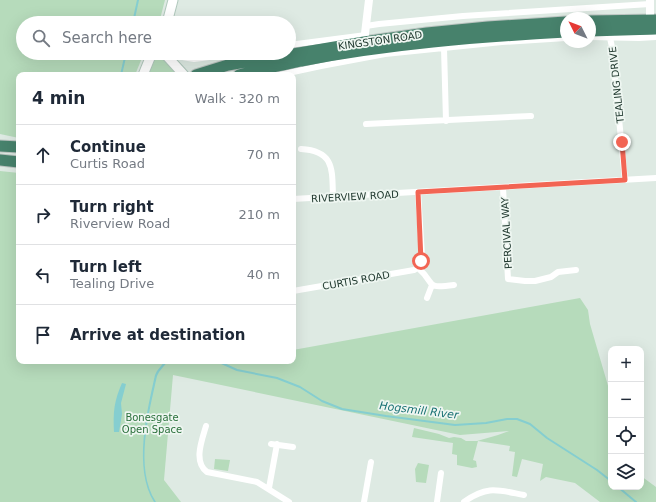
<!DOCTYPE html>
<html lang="en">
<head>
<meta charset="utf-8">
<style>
	:root { --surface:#fff; --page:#f2f2f3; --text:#1f2937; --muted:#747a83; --line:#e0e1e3 }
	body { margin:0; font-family:"DejaVu Sans",sans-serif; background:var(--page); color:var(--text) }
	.controls { position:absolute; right:12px; bottom:12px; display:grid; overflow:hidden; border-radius:8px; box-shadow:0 4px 16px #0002 }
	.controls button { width:36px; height:36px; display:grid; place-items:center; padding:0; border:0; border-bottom:1px solid var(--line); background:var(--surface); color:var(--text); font:20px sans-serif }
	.compass { position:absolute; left:560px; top:12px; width:36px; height:36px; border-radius:50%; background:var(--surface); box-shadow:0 4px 16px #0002; rotate:312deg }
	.stop { position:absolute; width:12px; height:12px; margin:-9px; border:3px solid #f26554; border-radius:50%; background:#fff }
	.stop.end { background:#f26554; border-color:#fff; box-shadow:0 1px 4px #0008 }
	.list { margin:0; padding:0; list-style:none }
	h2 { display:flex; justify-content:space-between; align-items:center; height:52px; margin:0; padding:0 16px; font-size:17px }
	h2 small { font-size:13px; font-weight:400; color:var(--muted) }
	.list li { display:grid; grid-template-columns:26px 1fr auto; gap:12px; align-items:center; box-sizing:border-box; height:60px; padding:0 16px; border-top:1px solid var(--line) }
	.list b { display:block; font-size:15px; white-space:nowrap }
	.list p { margin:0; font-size:13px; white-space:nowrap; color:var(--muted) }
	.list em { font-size:13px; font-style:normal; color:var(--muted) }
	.icon { flex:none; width:22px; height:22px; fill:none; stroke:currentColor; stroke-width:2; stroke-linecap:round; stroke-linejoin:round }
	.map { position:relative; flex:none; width:656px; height:502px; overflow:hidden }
	.search { position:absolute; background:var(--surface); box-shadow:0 4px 16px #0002; left:16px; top:16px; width:280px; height:44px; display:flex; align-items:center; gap:10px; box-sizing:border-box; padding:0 14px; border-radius:22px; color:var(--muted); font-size:15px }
	.panel { position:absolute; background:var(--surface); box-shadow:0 4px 16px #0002; left:16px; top:72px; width:280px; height:292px; border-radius:8px }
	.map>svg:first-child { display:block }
	.green { fill:#b6dbbb }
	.water { fill:#85ced0 }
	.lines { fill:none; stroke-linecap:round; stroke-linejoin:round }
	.stream { stroke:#85ced0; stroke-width:2 }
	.secondary-casing { stroke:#b1c9bd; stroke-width:11 }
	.trunk-casing { stroke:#bcc4c1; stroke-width:13 }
	.minor { stroke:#fff; stroke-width:6 }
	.tertiary { stroke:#fff; stroke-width:8 }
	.secondary { stroke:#fff; stroke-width:9 }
	.trunk { stroke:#47826c; stroke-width:11 }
	.route { stroke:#f26554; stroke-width:5 }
	.labels { text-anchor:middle; stroke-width:3.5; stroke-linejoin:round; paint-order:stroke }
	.street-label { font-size:10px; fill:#20392f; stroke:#eef6f1 }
	.park-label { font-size:10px; fill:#2a703b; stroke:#eef6f1 }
	.water-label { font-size:11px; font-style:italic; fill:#1a7274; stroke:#eef6f1 }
</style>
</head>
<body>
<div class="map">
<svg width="656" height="502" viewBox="0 0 656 502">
	<rect width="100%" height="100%" fill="#deeae3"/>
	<path class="green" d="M0 0H165L159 23H23V53H144L135 75H19V138L0 134Z
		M156 56 162 57 175 72 173 75H147L153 59Z
		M0 171 19 173V361H293V350L580 298 588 310 590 324 611 396V487H641V476L656 487V502H600L575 483 546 477 540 481 543 464 522 459 517 477 512 476 515 452 509 451 510 446 478 441 473 460 476 461 477 467 472 468 457 465V455L452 454 453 443 412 437 414 428 439 434 449 438 454 437 461 438 466 441H477L498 435 509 431 460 435 173 375 164 480 181 502H0Z
		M215 459 230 460 228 471 214 469Z
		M418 463 429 465 426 483 416 482 415 469Z"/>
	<path class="water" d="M165 361H168L159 372 157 376C149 412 134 469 156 502H154C133 468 147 411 155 375L157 371Z
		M122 383 126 384 121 403 122 414 119 432H114C113 412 114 401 122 383Z"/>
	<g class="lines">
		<path class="stream" d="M133 23 138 0
			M121 75 126 53
			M217 361 237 370 277 378 300 387 322 401 342 409 386 416 455 425 486 423 507 419H517L530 424 547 438 597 470 611 481
			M618 487 636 502"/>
		<g class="secondary-casing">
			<path id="secondary" d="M167 23 173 0
				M164 53 184 75
				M143 75 152 53"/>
		</g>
		<g class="trunk-casing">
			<path id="trunk" d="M590 21 656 20
				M590 31 656 29
				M196 75 228 65 364 42 427 33 488 27 566 22
				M239 75C259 69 280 66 301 61 388 44 477 37 566 32
				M0 146 19 147
				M0 160 19 162"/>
		</g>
		<path class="minor" d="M366 26 379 24 463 16 650 4
			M590 37 639 38 656 37
			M610 38 612 47 625 180
			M289 45 366 35
			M444 48 446 121
			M170 60 177 56 194 59 240 53
			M279 75 321 66 385 54 502 42 566 38
			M366 124 531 116
			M301 149C335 151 332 170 333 197
			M503 188 508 279 525 281H535L551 277 558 272 576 270
			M293 199 656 178
			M418 268C437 284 423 289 454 285
			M293 291 414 270C420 267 421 263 422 256L418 192
			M427 298 432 285
			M206 426C202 440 193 462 207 472L257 482 289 502
			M271 444 293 447
			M269 488 277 444
			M364 502 371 462
			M437 502 441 473
			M464 502C487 485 498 490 524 495"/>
		<path class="tertiary" d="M650 0V20
			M364 42 369 0"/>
		<use href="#secondary" class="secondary"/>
		<use href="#trunk" class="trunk"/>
	</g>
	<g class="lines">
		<path class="route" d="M421 261 418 192 625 180 622 142"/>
	</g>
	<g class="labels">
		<g class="street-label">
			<text transform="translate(380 40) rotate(-8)" y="4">KINGSTON ROAD</text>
			<text transform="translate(616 85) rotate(-96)" y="4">TEALING DRIVE</text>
			<text transform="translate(355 196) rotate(-3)" y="4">RIVERVIEW ROAD</text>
			<text transform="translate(506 233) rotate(-93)" y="4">PERCIVAL WAY</text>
			<text transform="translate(356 280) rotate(-10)" y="4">CURTIS ROAD</text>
		</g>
		<g class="park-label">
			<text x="152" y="421">Bonesgate<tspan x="152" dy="12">Open Space</tspan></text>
		</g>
		<g class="water-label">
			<text transform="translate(419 410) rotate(7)" y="4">Hogsmill River</text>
		</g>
	</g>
</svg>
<div class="controls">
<button>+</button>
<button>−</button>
<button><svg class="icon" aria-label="locate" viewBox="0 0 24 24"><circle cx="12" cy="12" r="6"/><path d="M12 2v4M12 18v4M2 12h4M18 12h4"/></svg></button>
<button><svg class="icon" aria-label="layers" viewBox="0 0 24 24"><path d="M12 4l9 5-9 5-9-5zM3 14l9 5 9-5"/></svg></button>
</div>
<svg class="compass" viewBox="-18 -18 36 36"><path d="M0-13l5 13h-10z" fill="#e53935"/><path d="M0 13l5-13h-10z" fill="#747a83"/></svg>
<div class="stop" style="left:421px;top:261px"></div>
<div class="stop end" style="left:622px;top:142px"></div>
<div class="search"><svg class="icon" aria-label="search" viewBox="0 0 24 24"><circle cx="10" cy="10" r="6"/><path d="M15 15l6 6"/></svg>Search here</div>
<section class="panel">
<h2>4 min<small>Walk · 320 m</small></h2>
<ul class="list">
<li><svg class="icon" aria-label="ahead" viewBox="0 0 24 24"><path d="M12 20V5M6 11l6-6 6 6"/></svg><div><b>Continue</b><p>Curtis Road</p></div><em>70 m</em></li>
<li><svg class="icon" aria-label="right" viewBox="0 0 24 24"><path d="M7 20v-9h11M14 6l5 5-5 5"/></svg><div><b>Turn right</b><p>Riverview Road</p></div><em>210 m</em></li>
<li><svg class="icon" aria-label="left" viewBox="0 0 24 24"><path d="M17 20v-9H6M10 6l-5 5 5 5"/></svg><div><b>Turn left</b><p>Tealing Drive</p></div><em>40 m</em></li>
<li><svg class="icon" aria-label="arrive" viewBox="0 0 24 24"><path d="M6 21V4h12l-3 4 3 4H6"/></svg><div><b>Arrive at destination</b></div></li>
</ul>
</section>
</div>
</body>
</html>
